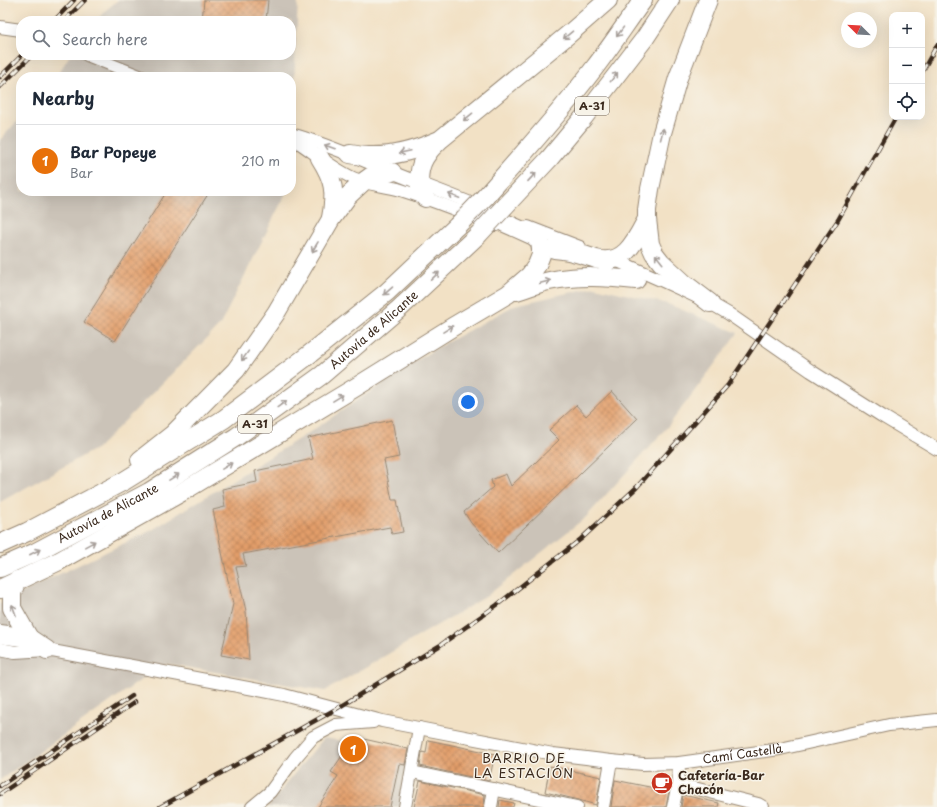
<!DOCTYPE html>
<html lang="en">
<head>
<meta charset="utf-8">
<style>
	:root { --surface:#fff; --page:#f2f2f3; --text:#1f2937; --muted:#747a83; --line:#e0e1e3; --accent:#0b8043 }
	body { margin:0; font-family:"Playpen Sans",sans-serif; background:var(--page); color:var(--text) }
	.controls { position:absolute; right:12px; top:12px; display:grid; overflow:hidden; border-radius:8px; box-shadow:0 4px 16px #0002 }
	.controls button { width:36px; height:36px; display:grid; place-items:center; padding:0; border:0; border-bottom:1px solid var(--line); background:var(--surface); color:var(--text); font:20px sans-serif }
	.compass { position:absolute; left:841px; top:12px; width:36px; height:36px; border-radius:50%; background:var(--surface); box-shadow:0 4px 16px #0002; rotate:294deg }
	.you { position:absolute; left:468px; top:402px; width:14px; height:14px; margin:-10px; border:3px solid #fff; border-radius:50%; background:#1a73e8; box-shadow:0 0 0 6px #1a73e833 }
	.badge { display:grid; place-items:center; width:26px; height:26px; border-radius:50%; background:var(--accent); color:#fff; font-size:13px; font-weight:700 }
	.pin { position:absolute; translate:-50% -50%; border:2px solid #fff; box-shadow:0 1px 4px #0006 }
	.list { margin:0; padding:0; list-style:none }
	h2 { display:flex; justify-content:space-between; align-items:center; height:52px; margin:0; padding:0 16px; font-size:17px }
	h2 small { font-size:13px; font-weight:400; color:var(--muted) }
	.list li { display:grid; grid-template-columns:26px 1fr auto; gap:12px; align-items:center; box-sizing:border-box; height:72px; padding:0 16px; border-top:1px solid var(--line) }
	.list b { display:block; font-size:15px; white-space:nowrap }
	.list p { margin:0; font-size:13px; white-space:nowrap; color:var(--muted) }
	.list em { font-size:13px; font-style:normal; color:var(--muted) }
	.icon { flex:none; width:22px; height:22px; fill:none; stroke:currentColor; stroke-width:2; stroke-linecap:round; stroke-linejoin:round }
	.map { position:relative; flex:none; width:937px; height:807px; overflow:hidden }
	.search { position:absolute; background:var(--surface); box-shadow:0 4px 16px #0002; left:16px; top:16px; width:280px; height:44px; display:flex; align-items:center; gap:10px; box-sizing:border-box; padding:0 14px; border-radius:16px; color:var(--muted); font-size:15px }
	.panel { position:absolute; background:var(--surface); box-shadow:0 4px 16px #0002; left:16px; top:72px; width:280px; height:124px; border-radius:16px }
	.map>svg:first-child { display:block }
	.industrial { fill:#cbc3b8 }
	.building { fill:url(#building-cross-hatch) }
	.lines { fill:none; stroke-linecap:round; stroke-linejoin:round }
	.minor-casing { stroke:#968672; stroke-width:14 }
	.highway-casing { stroke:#968672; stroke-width:20 }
	.minor { stroke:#fff; stroke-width:12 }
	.highway { stroke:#fff; stroke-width:18 }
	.rail-casing { stroke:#3b2a1e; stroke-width:4.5 }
	.rail { stroke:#f7f3e8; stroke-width:3; stroke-dasharray:9; stroke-linecap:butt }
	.highway-bridge-casing { stroke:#968672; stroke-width:20; stroke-linecap:butt }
	.highway-bridge { stroke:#fff; stroke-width:18 }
	.oneway { stroke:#a79f9a }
	.labels { text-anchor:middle; stroke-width:3; stroke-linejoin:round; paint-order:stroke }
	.shield { fill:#f7f3e8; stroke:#73665b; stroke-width:1 }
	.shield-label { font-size:11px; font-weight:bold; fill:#3b2a1e }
	.street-label { font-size:12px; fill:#3b2a1e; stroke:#f7f3e8 }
	.poi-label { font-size:12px; font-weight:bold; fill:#3b2a1e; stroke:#f7f3e8; text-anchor:start }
	.neighbourhood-label { font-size:13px; letter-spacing:1px; fill:#3b2a1e; stroke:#f7f3e8 }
</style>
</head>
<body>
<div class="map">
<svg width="937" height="807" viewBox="0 0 937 807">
	<defs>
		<pattern id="building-cross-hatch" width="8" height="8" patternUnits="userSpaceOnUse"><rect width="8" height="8" fill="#e29d69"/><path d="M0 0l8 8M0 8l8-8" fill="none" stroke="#b88056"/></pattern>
	</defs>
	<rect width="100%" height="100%" fill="#f7f3e8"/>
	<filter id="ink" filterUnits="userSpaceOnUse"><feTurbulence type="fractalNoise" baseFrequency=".025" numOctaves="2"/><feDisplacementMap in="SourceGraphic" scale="8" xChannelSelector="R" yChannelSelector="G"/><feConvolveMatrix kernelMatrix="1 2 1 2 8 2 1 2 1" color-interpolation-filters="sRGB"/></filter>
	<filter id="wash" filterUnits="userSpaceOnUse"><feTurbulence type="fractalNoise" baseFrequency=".012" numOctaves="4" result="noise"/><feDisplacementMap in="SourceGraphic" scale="16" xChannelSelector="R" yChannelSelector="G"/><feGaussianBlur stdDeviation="0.9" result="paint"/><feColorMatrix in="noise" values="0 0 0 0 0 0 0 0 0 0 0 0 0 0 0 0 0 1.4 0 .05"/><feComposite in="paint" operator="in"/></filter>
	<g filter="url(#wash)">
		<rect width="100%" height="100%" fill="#f2e1c5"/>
		<path class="industrial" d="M118 0H298L293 104 291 182V77H56L70 55H291V21H96L105 11Z
			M21 117V191H287L220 325 99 447 0 502V140Z
			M595 287 668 304 738 333 669 425 586 517 487 596 325 691 168 664 141 680 0 780V604L45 581 152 530 310 432 433 350 515 305Z
			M324 738 411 753 401 807H268L298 769Z"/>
		<g id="blocks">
			<path class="building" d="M204 0H268L266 21H202Z
				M167 191H210L115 341 84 322Z
				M612 391 637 419 498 553 471 523 464 512 493 487 491 480 506 474 511 486 559 440 549 430 576 405 586 416Z
				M392 420 399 457 384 460 392 500H397L403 532 392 534 390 527 243 554 246 566 236 567 246 611 249 660 221 655 233 604 213 510 225 507 222 489 257 482 255 471 313 459 308 438Z
				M355 737 408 749 405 765 399 764 390 807H318L338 776 331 772Z
				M428 740 495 754 489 781 420 766 422 752 426 753Z
				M550 766 601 777 596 805 582 801 579 800 545 792Z
				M615 780 669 791 666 807H611Z
				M420 781 485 795 484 807H414Z
				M683 795 719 803 718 807H681Z
				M500 800 514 803 513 807H499Z"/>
		</g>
	</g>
	<g filter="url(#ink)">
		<use href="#blocks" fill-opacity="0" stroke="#968672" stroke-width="1"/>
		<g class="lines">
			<g class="minor-casing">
				<g id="minor">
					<path d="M0 27 21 30"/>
					<path d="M87 55 142 77"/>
					<path d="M291 134C327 144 360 159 394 173 423 185 453 195 482 208"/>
					<path d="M292 138C313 151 331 168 353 178 368 185 385 185 401 190 433 200 464 213 496 225"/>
					<path d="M528 227 580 247"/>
					<path d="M611 258 663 281 710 303 729 314 811 371 882 416 937 449"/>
					<path id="s1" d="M0 649 15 652 47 650 264 691 284 695 382 721 553 754 611 761 643 764 679 763 780 749 889 725 937 720"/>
					<path d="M412 772 577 807"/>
					<path d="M678 784 758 804 763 807"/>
					<path d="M252 807 270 792 295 758 313 737 336 725 373 722"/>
					<path d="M405 807 419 728"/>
					<path d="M491 807 494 789"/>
					<path d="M603 807 611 761"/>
					<path d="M673 807 678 784 679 763"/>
				</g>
			</g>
			<g class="highway-casing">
				<g id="highway">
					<path d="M708 0 678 78 662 133 650 189 647 210V219L650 244 654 253 661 262 685 284 710 303"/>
					<path d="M350 154C356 155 363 156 369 156 392 157 416 150 437 141"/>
					<path d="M320 158C334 180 336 192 331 218"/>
					<path d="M485 197C523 154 561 112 595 67 612 45 627 22 643 0"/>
					<path d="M425 198C416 185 418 165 428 153 431 148 437 143 441 139L569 34 608 0"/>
					<path d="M505 206 549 159 584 117 645 38 670 0"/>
					<path d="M554 249C571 250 580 254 596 259 624 267 636 240 647 219"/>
					<path d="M516 291C527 288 538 283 549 281 580 275 605 277 636 280"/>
					<path d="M140 460 173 434 236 370 276 313 331 219 348 196 363 182 370 177 377 175 392 172"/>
					<path d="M0 544 27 532 124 481 224 419 306 357 387 292 457 226"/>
					<path id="s2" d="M0 568 34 553 149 492 236 437 322 375 400 308 478 235"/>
					<path d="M17 580 12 593V608L29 638"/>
					<path d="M0 589 59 561 182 492 356 387 454 326 508 294 530 275 537 265 541 255V249L540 242 534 236 505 223 498 219 488 212"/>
					<path d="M0 634 29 638 47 650"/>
				</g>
			</g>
			<use href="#minor" class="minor"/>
			<use href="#highway" class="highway"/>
			<g class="rail-casing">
				<path id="rail" d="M54 21 74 0
					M64 21 85 0
					M922 72 937 45
					M0 77 22 55
					M0 87 32 55
					M0 786 132 696
					M0 794 135 702
					M160 807 336 709 439 646 497 605 581 539 636 488 728 385 838 220 896 117"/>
			</g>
			<use href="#rail" class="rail"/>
			<g class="highway-bridge-casing">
				<path id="highway-bridge" d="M457 226 485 197
					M478 235 505 206"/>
			</g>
			<use href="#highway-bridge" class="highway-bridge"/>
		</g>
		<defs><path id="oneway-shaft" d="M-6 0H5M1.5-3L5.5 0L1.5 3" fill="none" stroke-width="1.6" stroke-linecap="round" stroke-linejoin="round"/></defs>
		<g class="oneway">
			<use href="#oneway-shaft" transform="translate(620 32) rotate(126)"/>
			<use href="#oneway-shaft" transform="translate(568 35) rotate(140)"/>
			<use href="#oneway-shaft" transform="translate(614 77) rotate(-52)"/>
			<use href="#oneway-shaft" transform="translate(468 117) rotate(141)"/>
			<use href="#oneway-shaft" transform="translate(662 134) rotate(-76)"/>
			<use href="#oneway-shaft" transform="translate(330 147) rotate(-160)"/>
			<use href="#oneway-shaft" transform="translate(405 152) rotate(168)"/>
			<use href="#oneway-shaft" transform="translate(532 177) rotate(-47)"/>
			<use href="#oneway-shaft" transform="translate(454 196) rotate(-159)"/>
			<use href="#oneway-shaft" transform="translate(315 247) rotate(121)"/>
			<use href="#oneway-shaft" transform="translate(659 259) rotate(-129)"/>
			<use href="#oneway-shaft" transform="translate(435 276) rotate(-43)"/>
			<use href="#oneway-shaft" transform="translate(545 282) rotate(-15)"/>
			<use href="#oneway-shaft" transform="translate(388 291) rotate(139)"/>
			<use href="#oneway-shaft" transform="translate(448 329) rotate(-32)"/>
			<use href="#oneway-shaft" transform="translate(245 356) rotate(125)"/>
			<use href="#oneway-shaft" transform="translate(338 398) rotate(-31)"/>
			<use href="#oneway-shaft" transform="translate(282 404) rotate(-36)"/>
			<use href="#oneway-shaft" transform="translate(227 466) rotate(-31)"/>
			<use href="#oneway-shaft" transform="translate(174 477) rotate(-32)"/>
			<use href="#oneway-shaft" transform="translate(90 544) rotate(-29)"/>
			<use href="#oneway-shaft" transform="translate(35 552) rotate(-27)"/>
			<use href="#oneway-shaft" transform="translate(14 610) rotate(-110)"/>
		</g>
	</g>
	<defs>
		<g id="cafe-disc" transform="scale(1.15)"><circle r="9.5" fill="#c8321e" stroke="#f7f3e8"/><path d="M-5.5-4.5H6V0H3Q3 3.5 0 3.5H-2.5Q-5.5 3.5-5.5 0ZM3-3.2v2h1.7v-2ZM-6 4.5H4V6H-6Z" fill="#fff"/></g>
	</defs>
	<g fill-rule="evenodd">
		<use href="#cafe-disc" x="662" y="783"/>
	</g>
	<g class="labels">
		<g class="shield">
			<rect x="575" y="97" width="34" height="18" rx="3"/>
			<rect x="238" y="415" width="34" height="18" rx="3"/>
		</g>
		<g class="shield-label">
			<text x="592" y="110">A-31</text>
			<text x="255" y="428">A-31</text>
		</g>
		<g class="street-label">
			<text dy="4" stroke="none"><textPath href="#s2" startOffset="445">Autovía de Alicante</textPath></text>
			<text dy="4" stroke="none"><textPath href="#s2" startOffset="121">Autovía de Alicante</textPath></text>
			<text dy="4" stroke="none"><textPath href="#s1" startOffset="755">Camí Castellà</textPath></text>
		</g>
		<g class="poi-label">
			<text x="678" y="780">Cafetería-Bar<tspan x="678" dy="14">Chacón</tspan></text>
		</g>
		<g class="neighbourhood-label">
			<text x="524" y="763">BARRIO DE<tspan x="524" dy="15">LA ESTACIÓN</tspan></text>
		</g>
	</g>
</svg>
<div class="controls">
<button>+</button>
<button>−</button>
<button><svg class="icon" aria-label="locate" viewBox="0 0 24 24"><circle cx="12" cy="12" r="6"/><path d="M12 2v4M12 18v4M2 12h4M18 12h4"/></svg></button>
</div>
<svg class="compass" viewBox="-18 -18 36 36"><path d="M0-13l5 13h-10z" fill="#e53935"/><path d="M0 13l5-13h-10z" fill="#747a83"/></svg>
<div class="you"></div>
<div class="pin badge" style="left:353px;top:749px;background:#e8710a">1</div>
<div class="search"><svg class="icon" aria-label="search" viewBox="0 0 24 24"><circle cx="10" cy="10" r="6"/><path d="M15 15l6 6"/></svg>Search here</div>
<section class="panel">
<h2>Nearby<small></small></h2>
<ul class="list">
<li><span class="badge" style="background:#e8710a">1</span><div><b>Bar Popeye</b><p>Bar</p></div><em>210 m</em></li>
</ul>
</section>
</div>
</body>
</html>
